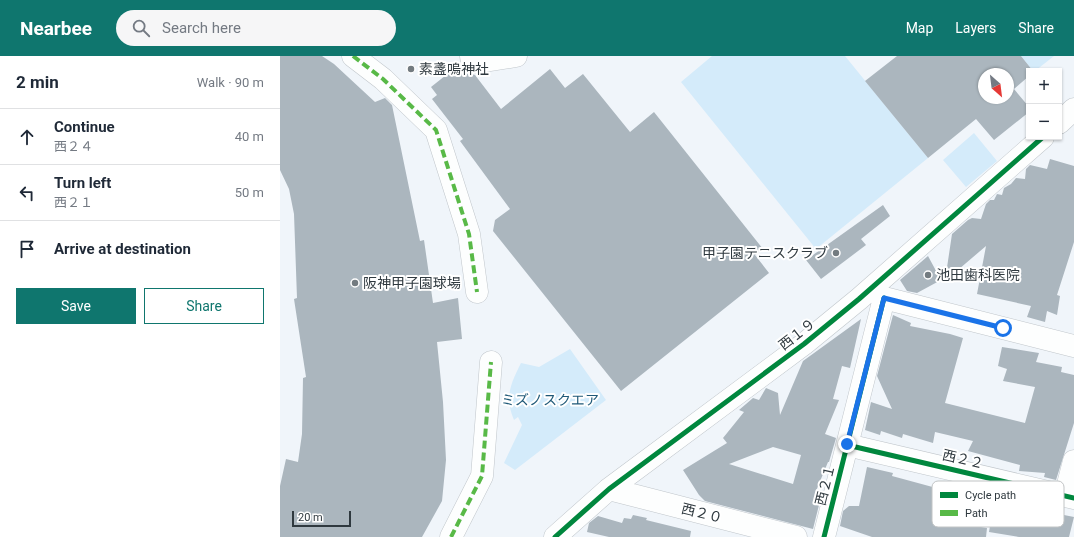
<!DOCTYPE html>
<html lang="en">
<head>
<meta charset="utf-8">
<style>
	:root { --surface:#fff; --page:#f6f6f7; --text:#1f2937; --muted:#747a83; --line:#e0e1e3; --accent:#0f766e }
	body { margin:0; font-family:Roboto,"Noto Sans JP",sans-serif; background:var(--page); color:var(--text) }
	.controls { position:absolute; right:12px; top:12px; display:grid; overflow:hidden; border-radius:0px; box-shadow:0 1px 3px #0004 }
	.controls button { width:36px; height:36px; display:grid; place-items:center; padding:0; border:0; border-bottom:1px solid var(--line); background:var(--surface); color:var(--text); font:20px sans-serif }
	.compass { position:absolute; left:698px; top:12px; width:36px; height:36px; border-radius:50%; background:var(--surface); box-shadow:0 1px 3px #0004; rotate:152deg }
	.scale { position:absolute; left:12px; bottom:10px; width:59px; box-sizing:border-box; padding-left:4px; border:2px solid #2f393f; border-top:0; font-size:11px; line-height:14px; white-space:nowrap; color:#2f393f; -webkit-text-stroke:3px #fff; paint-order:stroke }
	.stop { position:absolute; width:12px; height:12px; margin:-9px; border:3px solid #1a73e8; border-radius:50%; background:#fff }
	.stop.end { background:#1a73e8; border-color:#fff; box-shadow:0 1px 4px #0008 }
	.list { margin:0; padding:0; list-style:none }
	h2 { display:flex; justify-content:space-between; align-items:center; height:52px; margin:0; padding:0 16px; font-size:17px }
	h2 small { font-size:13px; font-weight:400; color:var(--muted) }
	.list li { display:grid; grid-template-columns:26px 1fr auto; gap:12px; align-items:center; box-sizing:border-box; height:56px; padding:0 16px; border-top:1px solid var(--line) }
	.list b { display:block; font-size:15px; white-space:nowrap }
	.list p { margin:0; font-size:13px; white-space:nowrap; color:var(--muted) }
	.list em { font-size:13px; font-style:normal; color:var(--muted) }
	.actions { display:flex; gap:8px; padding:12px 16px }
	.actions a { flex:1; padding:9px 0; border:1px solid var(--accent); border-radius:0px; text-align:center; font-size:14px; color:var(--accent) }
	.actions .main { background:var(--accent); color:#fff }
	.icon { flex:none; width:22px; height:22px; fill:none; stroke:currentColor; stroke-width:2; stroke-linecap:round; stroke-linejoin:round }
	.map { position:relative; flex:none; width:794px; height:481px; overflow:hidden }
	header { display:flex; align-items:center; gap:24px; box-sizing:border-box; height:56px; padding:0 20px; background:var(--accent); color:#fff }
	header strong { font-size:19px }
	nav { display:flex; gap:22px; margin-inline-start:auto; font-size:14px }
	.search { width:280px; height:36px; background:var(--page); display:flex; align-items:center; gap:10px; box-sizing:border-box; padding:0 14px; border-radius:22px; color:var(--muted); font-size:15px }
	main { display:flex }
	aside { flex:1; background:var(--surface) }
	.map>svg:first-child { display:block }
	.green { fill:#d4ebfa }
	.building { fill:#abb6be; fill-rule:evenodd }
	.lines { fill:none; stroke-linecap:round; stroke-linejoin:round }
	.minor-casing { stroke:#c0c6cb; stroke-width:23 }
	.minor { stroke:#fdfefe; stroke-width:22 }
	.quiet { stroke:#58b947; stroke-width:4; stroke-dasharray:8 4; stroke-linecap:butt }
	.cycleway-casing { stroke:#fff; stroke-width:8 }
	.cycleway { stroke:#00873e; stroke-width:5 }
	.route { stroke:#1a73e8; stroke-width:5 }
	.poi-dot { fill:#737b80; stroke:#fff; stroke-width:1.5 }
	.labels { text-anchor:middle; stroke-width:4; stroke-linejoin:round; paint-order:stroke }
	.poi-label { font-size:14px; fill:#2f393f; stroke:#fff; text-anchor:start }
	.street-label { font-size:14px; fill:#2f393f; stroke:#fff }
	.park-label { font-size:14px; fill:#1e5877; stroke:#fff }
	.key { fill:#fff; stroke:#c1c4c5; stroke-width:1 }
	.key-label { font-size:11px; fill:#2f393f }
</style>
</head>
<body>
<header>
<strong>Nearbee</strong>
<div class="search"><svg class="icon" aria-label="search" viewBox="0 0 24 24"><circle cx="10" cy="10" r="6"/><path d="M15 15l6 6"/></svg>Search here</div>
<nav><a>Map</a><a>Layers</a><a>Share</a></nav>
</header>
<main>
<aside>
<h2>2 min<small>Walk · 90 m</small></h2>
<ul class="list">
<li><svg class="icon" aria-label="ahead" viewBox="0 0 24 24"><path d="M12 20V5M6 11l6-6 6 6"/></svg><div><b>Continue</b><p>西２４</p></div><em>40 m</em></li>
<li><svg class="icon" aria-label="left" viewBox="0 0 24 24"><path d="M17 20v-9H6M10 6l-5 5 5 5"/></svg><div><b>Turn left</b><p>西２１</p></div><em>50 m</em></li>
<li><svg class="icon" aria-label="arrive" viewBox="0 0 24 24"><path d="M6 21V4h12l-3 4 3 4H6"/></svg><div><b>Arrive at destination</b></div></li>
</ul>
<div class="actions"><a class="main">Save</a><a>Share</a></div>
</aside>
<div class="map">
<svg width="794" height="481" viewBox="0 0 794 481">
	<rect width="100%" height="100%" fill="#f0f5fa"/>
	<path class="green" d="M432 0H565L648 102 536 193 401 26Z
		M741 0H774L755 15H753Z
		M694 77 717 105 686 131 663 104Z
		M290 293 326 344 235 414 224 407 242 369 238 361 234 364C224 341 231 327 241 307L259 311Z"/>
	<path class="building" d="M0 0H42L54 8 95 46 105 42 112 49 140 185 144 184 153 247 178 242 182 283 157 286 163 346 166 404 162 445 142 481H0V430L6 403 18 406 22 378 23 322 26 321 14 243 17 242 14 158 9 133 0 114Z
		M617 0H741L753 15H749V20L734 33 749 51V56L714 84 696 63 648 102 585 25ZM704 18H728V42H704Z
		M180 8 182 14 187 18 195 19 221 53 270 13 285 32 303 18 350 76 374 56 483 193 475 199 489 217 341 335 213 175 215 164 230 153 180 85 183 83 152 43 157 39 151 31Z
		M770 103 794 110V186L777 239 780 240 777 259 767 255 765 266 747 261 751 250 697 238 706 190 665 225 672 178 688 164 692 162 701 163 706 148 710 144H714L717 138 722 139 724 132 731 128 736 122 745 123 746 113 750 109 767 113Z
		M603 149 610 160 581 183 586 189 541 223 526 204Z
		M648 200 661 224 637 237 627 235 620 224Z
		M613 259 631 267 630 270 670 278 683 282 665 347 745 367 755 331 723 325 727 313 718 310 722 291 759 297 756 306 782 311 781 316 794 319V367L776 424 764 421 765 417 739 415 740 409 688 395 693 385 655 376 653 387 623 378 622 382 601 375 600 379 585 374 591 346 612 353 597 320Z
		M581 263 570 312 562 310 553 343 559 344 545 378 556 382 549 406H548L536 435 542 437 533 473 425 445 419 439 403 414 447 387 443 382 464 356 459 354 473 342 479 344 486 332 498 337 500 359 523 305ZM493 391 521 399 513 428 449 408Z
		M587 411 613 417 612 420 671 436 665 465 707 472 706 481H592L560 470 563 455 569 450H579Z
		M714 445 794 461 789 481H739L709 476Z
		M353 459 367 462 366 464 411 475 410 481H329L307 476 309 467 318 460 342 467 344 462 351 463Z"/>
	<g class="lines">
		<g class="minor-casing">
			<path id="minor" d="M73 0 103 23 156 74 189 178 197 236
				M191 0 192 7 236 0
				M779 67 794 53
				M604 242 794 290
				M567 389 794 442
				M329 433 516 481
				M785 440 794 405
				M171 481 202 420 211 306
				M275 481 329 433 524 288 579 243 763 81
				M544 481 604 242"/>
		</g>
		<use href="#minor" class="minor"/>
		<path class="quiet" d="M73 0 103 23 156 74 189 178 197 236
			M171 481 202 420 211 306"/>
		<g class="cycleway-casing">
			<path id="cycleway" d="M567 389 794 442
				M275 481 329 433 524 288 579 243 763 81
				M544 481 604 242"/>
		</g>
		<use href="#cycleway" class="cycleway"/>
	</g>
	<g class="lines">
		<path class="route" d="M567 388 604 242 723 272"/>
	</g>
	<g class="poi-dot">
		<circle cx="131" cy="13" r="4"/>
		<circle cx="556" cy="197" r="4"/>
		<circle cx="648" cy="219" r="4"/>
		<circle cx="75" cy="227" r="4"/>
	</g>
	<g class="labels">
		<g class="poi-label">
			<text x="139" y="18">素盞嗚神社</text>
			<text x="548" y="202" text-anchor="end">甲子園テニスクラブ</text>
			<text x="656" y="224">池田歯科医院</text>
			<text x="83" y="232">阪神甲子園球場</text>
		</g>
		<g class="street-label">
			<text transform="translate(517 278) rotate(-38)" y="5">西１９</text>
			<text transform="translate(683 403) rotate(13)" y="5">西２２</text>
			<text transform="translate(545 429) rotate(-76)" y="5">西２１</text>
			<text transform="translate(422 457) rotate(14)" y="5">西２０</text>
		</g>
		<g class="park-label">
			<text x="270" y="349">ミズノスクエア</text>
		</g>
	</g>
	<rect x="652" y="425" width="132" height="46" rx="6" class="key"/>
	<rect x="660" y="436" width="18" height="6" fill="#00873e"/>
	<rect x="660" y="454" width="18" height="6" fill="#58b947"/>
	<g class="key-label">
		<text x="685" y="443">Cycle path</text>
		<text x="685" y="461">Path</text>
	</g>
</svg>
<div class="controls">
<button>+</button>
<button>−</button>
</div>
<svg class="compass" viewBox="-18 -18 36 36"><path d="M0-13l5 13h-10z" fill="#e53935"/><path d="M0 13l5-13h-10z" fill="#747a83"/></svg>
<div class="scale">20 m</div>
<div class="stop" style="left:723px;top:272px"></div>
<div class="stop end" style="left:567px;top:388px"></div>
</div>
</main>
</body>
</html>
